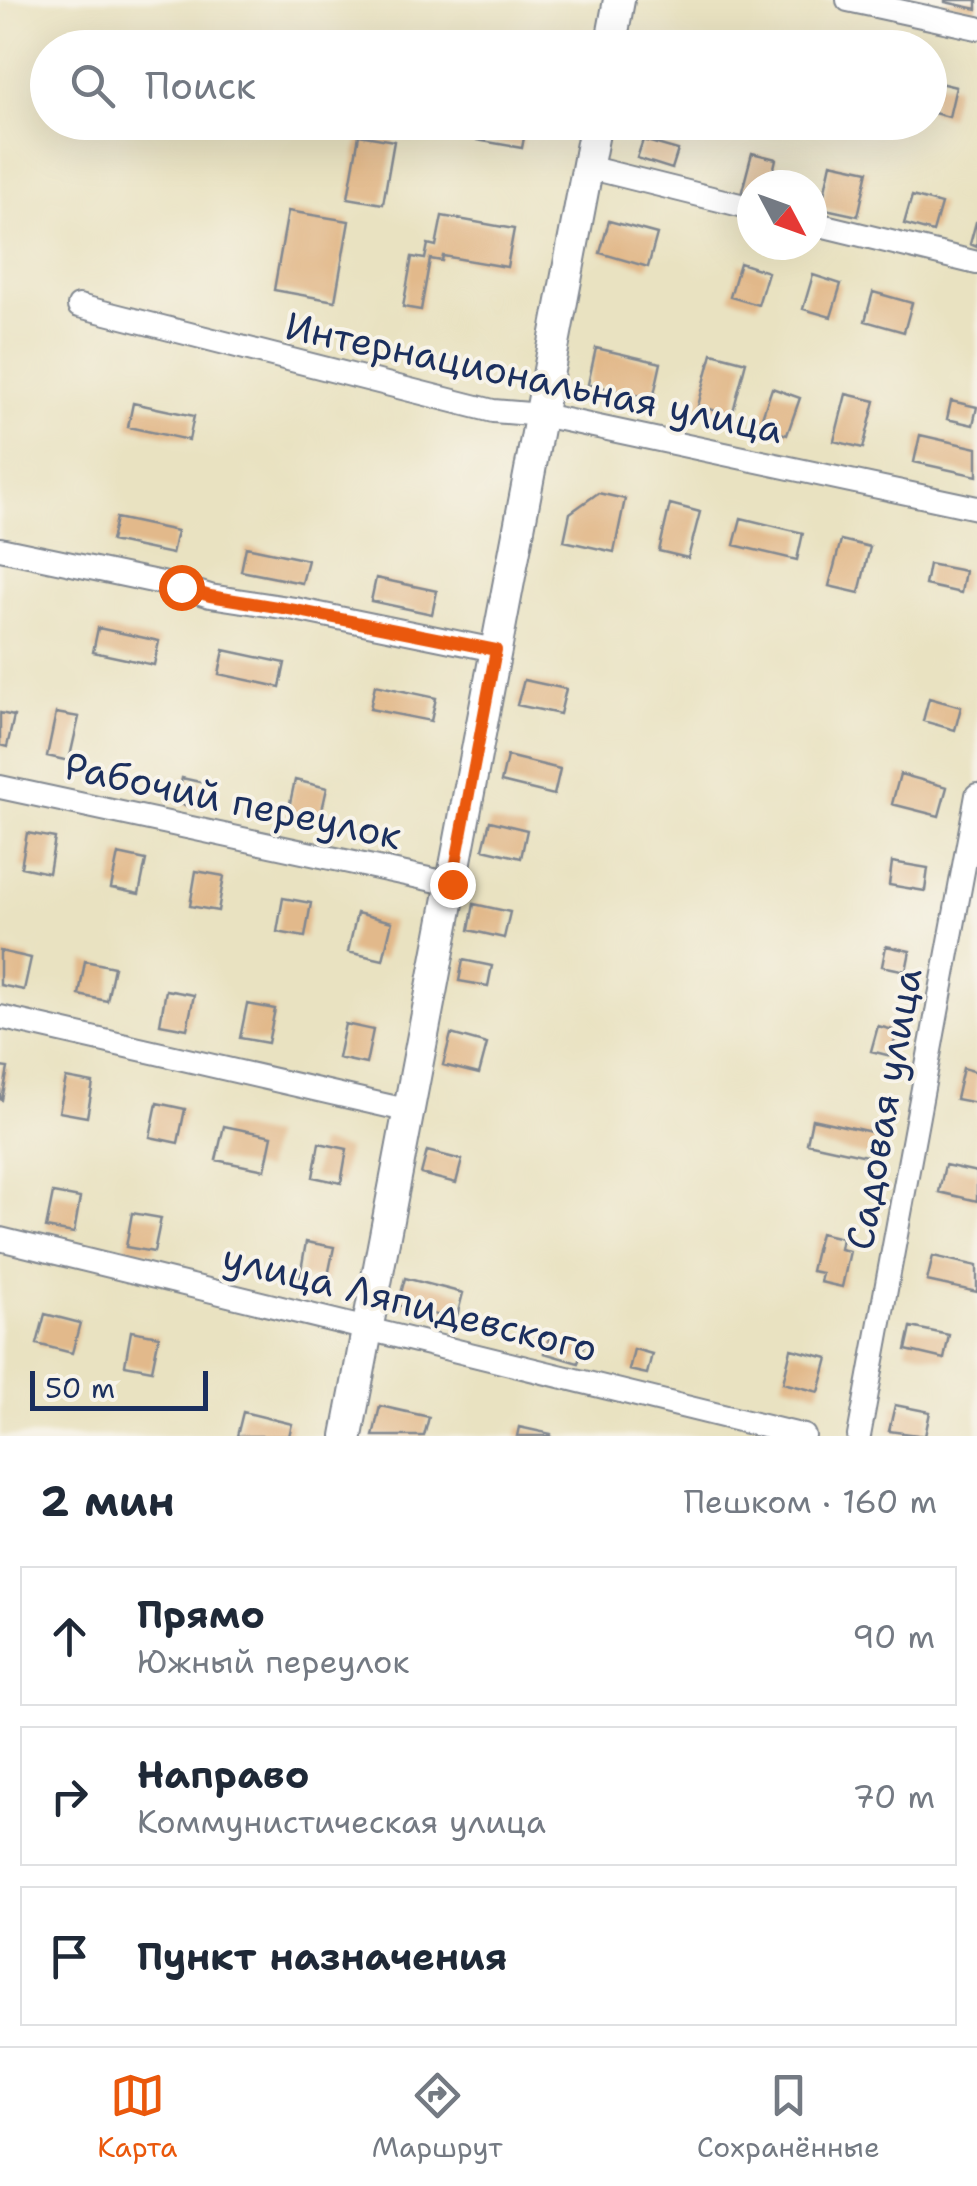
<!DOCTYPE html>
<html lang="ru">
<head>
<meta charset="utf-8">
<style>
	:root { --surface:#fff; --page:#f2f2f3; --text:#1f2937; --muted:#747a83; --line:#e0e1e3; --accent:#ea580c }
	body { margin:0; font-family:"Shantell Sans",sans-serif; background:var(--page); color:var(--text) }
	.compass { position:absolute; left:737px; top:170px; width:90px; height:90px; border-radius:50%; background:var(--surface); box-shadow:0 10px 40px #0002; rotate:131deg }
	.scale { position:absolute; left:30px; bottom:25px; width:178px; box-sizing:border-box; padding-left:10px; border:5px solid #1b2f5e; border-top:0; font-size:28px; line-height:35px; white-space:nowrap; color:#1b2f5e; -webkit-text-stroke:8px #f7f3e8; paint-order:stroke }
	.stop { position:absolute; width:30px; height:30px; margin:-22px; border:8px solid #ea580c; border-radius:50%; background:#fff }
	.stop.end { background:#ea580c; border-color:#fff; box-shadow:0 2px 10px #0008 }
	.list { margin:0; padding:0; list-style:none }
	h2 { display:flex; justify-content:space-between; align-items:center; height:130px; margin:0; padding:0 40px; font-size:42px }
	h2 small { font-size:32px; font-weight:400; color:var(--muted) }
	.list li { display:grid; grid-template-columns:65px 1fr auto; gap:30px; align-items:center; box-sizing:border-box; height:140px; margin:0 20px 20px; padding:0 20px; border:2px solid var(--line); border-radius:0px }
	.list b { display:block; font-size:38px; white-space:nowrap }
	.list p { margin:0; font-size:32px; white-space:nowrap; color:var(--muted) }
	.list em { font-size:32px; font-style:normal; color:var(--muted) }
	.icon { flex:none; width:55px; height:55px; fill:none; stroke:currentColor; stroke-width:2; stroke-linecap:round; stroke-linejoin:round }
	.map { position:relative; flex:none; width:977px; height:1436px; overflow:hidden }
	.search { position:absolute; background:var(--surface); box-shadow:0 10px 40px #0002; left:30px; right:30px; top:30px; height:110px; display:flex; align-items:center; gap:25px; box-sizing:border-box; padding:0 35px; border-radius:55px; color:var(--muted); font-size:38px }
	.sheet { height:610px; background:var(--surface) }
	nav { display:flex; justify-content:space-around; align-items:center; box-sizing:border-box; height:140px; border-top:2px solid var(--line); background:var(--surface); font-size:28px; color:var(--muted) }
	nav a { display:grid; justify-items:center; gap:5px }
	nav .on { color:var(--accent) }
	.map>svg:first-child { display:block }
	.building { fill:#e2b98b }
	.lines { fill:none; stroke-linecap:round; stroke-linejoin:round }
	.minor-casing { stroke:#828890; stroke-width:26 }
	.tertiary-casing { stroke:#828890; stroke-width:34 }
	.minor { stroke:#fff; stroke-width:22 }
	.tertiary { stroke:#fff; stroke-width:30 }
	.route { stroke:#ea580c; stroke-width:12 }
	.labels { text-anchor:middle; stroke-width:8; stroke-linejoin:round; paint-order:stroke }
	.street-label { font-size:38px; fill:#1b2f5e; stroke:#f7f3e8 }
</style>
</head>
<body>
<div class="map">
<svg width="977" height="1436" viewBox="0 0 977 1436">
	<rect width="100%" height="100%" fill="#f7f3e8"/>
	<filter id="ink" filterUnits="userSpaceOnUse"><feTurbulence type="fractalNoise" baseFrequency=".01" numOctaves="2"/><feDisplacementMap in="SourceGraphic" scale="20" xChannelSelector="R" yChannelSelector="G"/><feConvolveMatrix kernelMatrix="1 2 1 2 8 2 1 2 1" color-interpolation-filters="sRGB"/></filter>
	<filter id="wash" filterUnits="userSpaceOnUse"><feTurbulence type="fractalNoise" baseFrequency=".0048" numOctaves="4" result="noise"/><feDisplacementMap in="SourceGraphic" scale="40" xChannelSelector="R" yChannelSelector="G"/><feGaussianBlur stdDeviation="2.25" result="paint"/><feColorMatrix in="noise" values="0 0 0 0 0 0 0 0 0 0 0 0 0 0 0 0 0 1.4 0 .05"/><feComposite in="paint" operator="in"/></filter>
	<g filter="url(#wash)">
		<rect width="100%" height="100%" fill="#e9e2c1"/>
		<g id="blocks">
			<path class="building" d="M945 0H977V9L945 2Z
				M935 82 956 87 949 117 930 112Z
				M413 122H527L522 148 425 131 426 127Z
				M359 135 394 141 383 204 348 198Z
				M643 140 678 150 672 169 637 158Z
				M752 153 776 159 770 185H752V193L742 191Z
				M831 163 868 171 858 216 821 208Z
				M912 196 941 204 933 232 904 224Z
				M288 211 349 221 335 301 274 290Z
				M442 216 514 229 507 267 443 256 442 261 430 259 421 310 403 307 412 257 425 259 428 244 436 246Z
				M609 221 657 234 648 267 600 253Z
				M976 222H977V247L970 244Z
				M740 263 768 272 758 305 730 297Z
				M813 275 841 284 831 317 803 309Z
				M873 292 912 303 904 332 865 321Z
				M596 348 661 363 653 399 588 384Z
				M712 353 746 362 732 415 698 406Z
				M772 388 800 398 787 435 759 426Z
				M846 394 875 401 863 448 834 441Z
				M951 401 977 407 973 425 947 419Z
				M133 403 194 416 189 440 128 427Z
				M920 435 977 448V476L914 462Z
				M598 493 625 499 614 552 564 541 570 513Z
				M670 504 700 512 688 558 659 551Z
				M116 518 177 531 172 554 111 541Z
				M741 518 803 533 797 560 734 545Z
				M841 540 870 547 859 593 829 586Z
				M246 547 308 560 302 583 241 571Z
				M929 564 965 571 961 593 925 585Z
				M376 578 437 591 432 614 371 601Z
				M98 628 159 641 154 665 93 652Z
				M224 650 285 663 280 687 219 674Z
				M524 680 566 689 560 714 517 705Z
				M375 685 436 698 431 721 370 709Z
				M929 698 961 707 955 730 923 721Z
				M0 713 14 716 7 747 0 745Z
				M56 713 79 717 69 761 47 756Z
				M507 756 560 769 554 795 501 782Z
				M900 774 947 787 939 816 892 804Z
				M182 778 204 783 198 808 176 803Z
				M295 780 327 788 320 819 288 812Z
				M490 821 527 830 521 858 483 849Z
				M27 833 55 838 49 873 21 867Z
				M118 854 146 860 139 894 111 888Z
				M892 862 928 868 925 891 889 885Z
				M196 871 224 876 218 911 190 906Z
				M283 898 311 903 305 937 277 932Z
				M474 904 510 912 504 938 469 930Z
				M357 913 392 922 383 960 348 952Z
				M886 946 910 951 906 971 882 966Z
				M0 951 31 958 24 990 0 985Z
				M463 960 492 966 488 986 459 981Z
				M85 961 114 967 107 1001 79 995Z
				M166 990 194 995 187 1029 160 1024Z
				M247 1004 275 1009 268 1043 240 1038Z
				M345 1024 373 1030 366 1064 338 1058Z
				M878 1026 897 1031 891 1056 871 1051Z
				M451 1034 487 1044 479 1074 443 1065Z
				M0 1067 8 1068 2 1100 0 1099Z
				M963 1068 977 1072V1103L956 1099Z
				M66 1078 93 1083 87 1117 59 1112Z
				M157 1103 185 1109 178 1143 150 1137Z
				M812 1119 876 1133 871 1157 807 1143Z
				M224 1126 272 1136 265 1170 216 1160Z
				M319 1143 347 1149 341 1183 313 1177Z
				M427 1151 462 1160 456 1183 421 1174Z
				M945 1165 977 1172V1201L939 1192Z
				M53 1193 80 1198 74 1233 46 1228Z
				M132 1213 161 1218 154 1252 126 1247Z
				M820 1233 842 1238 840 1249 850 1251 842 1287 820 1282 822 1273 811 1271Z
				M306 1242 334 1247 327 1281 300 1276Z
				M933 1256 977 1266V1292L927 1281Z
				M405 1278 463 1293 456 1320 398 1305Z
				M45 1314 80 1323 72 1353 37 1344Z
				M911 1327 949 1335 944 1359 906 1350Z
				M131 1331 159 1336 152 1370 125 1365Z
				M551 1333 585 1343 578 1363 544 1353Z
				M634 1349 652 1354 647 1374 629 1370Z
				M791 1349 828 1358 819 1392 783 1383Z
				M895 1405 930 1412 925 1436 889 1431Z
				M380 1406 429 1417 424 1436H373Z
				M243 1412 292 1424 289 1436H237Z
				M519 1427 551 1434V1436H517Z"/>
		</g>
	</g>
	<g filter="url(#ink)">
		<use href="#blocks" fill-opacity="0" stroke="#828890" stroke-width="2.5"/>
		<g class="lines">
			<g class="minor-casing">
				<path id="minor" d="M848 0 977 28
					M587 167 752 208
					M812 223 977 263
					M79 306 493 411 542 415 977 508
					M0 549 181 587 210 596 295 609 495 650
					M0 787 452 884
					M0 1017 410 1111
					M0 1239 804 1436
					M859 1436 977 795"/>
			</g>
			<g class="tertiary-casing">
				<path id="tertiary" d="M610 48 619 0
					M347 1436 596 122"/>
			</g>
			<use href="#minor" class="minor"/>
			<use href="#tertiary" class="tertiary"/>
		</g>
	</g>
	<g class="lines" filter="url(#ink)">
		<path class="route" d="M181 587 210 596 295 610 496 650 452 884"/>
	</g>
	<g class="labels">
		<g class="street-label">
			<text transform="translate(534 378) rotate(12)" y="13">Интернациональная улица</text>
			<text transform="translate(233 801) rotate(12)" y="13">Рабочий переулок</text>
			<text transform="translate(884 1109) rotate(-80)" y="13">Садовая улица</text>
			<text transform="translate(410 1303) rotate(14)" y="13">улица Ляпидевского</text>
		</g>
	</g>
</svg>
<svg class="compass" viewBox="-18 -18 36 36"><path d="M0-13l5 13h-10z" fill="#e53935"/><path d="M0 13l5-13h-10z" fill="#747a83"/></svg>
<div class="scale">50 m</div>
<div class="stop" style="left:181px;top:587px"></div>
<div class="stop end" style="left:452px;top:884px"></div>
<div class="search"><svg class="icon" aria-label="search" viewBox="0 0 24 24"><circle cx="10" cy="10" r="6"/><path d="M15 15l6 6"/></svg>Поиск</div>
</div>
<section class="sheet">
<h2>2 мин<small>Пешком · 160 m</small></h2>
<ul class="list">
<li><svg class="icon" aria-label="ahead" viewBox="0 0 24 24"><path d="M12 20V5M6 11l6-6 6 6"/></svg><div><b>Прямо</b><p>Южный переулок</p></div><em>90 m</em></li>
<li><svg class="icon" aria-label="right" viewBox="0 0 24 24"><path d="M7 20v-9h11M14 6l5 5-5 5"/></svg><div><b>Направо</b><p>Коммунистическая улица</p></div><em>70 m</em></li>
<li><svg class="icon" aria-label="arrive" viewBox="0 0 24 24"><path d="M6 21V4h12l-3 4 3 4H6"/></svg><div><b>Пункт назначения</b></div></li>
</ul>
</section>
<nav>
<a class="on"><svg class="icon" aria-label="map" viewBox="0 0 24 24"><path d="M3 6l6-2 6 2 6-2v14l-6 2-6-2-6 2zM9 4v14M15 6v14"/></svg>Карта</a>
<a><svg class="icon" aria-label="directions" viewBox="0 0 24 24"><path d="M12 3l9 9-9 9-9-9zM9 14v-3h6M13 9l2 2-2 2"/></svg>Маршрут</a>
<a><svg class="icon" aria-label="saved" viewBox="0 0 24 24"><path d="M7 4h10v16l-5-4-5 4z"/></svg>Сохранённые</a>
</nav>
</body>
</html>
